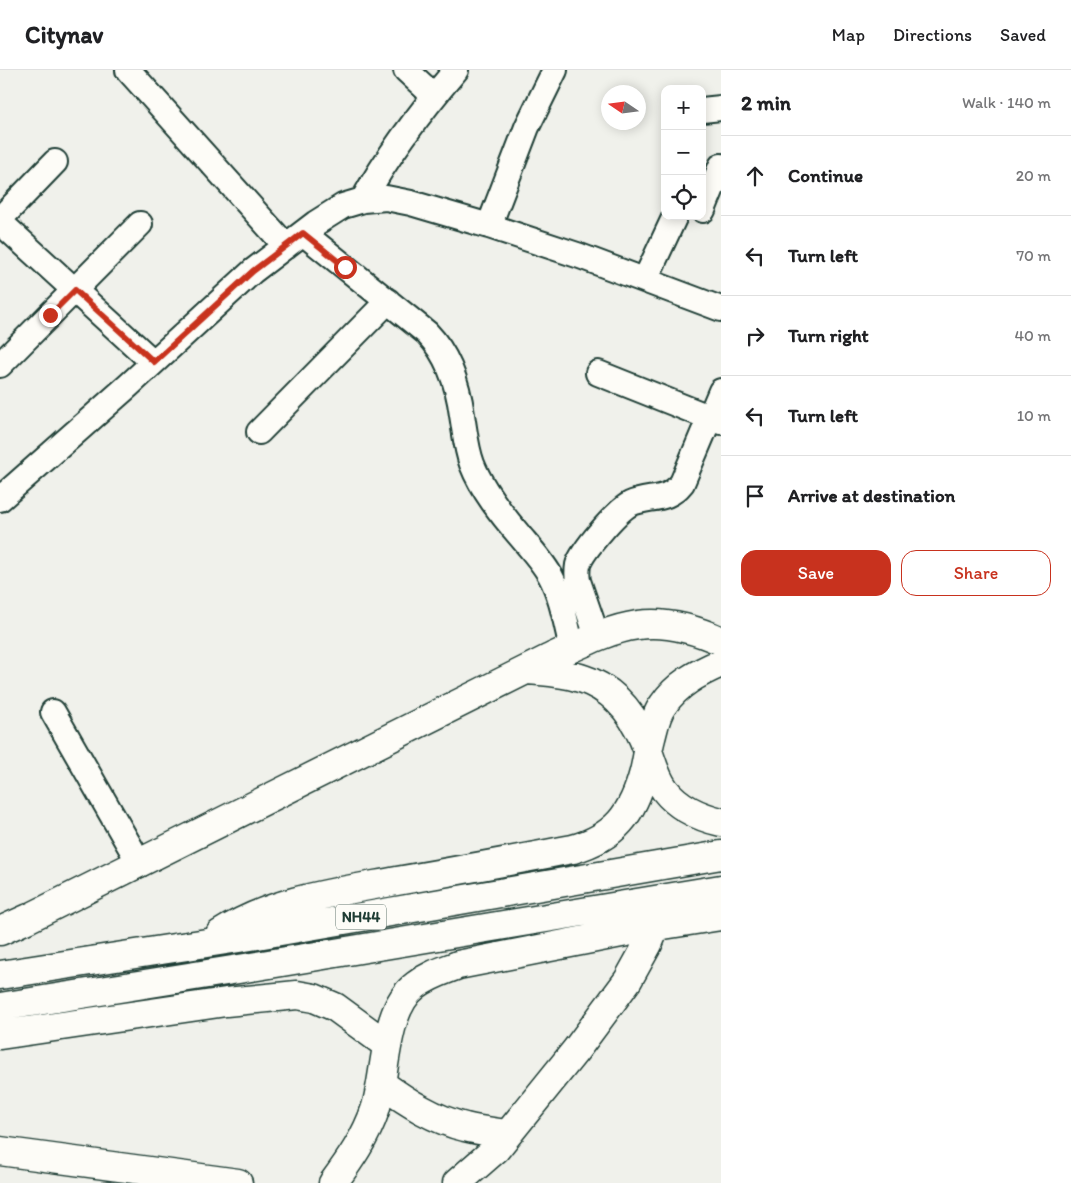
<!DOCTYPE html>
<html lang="en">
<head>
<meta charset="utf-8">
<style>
	:root { --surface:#fff; --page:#f2f2f2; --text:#202124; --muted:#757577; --line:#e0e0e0; --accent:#c8321e }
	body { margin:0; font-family:Itim,sans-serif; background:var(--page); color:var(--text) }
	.controls { position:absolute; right:15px; top:15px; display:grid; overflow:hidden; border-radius:10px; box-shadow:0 2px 12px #0003 }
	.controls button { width:45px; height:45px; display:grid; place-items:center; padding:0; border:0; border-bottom:1px solid var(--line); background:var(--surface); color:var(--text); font:25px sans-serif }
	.compass { position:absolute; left:601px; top:15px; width:45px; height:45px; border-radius:50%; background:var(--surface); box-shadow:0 2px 12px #0003; rotate:283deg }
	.stop { position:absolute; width:15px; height:15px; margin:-11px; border:4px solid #c8321e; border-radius:50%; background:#fff }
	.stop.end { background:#c8321e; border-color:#fff; box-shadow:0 1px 5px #0008 }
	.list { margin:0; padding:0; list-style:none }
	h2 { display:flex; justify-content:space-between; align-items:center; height:65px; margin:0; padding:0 20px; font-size:21px }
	h2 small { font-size:16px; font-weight:400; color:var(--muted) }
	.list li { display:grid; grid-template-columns:32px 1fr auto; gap:15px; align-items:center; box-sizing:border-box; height:80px; padding:0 20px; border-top:1px solid var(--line) }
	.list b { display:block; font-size:19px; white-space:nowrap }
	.list em { font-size:16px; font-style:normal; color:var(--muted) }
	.actions { display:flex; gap:10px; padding:15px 20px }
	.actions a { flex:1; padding:11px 0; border:1px solid var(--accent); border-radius:15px; text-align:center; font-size:18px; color:var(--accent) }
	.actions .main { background:var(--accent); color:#fff }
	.icon { flex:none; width:28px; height:28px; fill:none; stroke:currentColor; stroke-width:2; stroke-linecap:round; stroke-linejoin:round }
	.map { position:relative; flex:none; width:721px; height:1113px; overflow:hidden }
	header { display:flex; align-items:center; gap:30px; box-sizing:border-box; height:70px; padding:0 25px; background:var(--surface); border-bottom:1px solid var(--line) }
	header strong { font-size:24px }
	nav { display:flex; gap:28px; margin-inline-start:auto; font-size:18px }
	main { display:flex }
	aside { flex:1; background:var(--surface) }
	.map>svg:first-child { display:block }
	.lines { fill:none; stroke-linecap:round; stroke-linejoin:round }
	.street-casing { stroke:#1f3d34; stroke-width:28 }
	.highway-casing { stroke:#1f3d34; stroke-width:31 }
	.street { stroke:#fdfcf7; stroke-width:24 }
	.highway { stroke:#fdfcf7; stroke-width:28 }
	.route { stroke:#c8321e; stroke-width:6 }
	.labels { text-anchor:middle; stroke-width:5; stroke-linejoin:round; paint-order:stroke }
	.shield { fill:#fdfcf7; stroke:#62766e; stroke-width:1 }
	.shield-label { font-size:15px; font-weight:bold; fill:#1f3d34 }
</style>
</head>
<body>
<header>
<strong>Citynav</strong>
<nav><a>Map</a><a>Directions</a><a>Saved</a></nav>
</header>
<main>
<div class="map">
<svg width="721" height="1113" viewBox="0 0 721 1113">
	<rect width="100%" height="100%" fill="#f0f1eb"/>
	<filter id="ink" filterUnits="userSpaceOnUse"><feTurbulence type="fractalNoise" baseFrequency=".02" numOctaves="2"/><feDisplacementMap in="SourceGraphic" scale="10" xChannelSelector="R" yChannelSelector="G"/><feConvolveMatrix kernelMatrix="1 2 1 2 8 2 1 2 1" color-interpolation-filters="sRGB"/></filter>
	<g filter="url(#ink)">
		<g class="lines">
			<g class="street-casing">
				<path id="street" d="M128 0 286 176
					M406 0 434 26
					M702 40 721 38
					M363 130C389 83 421 41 456 0
					M703 140 721 96
					M0 149 55 92
					M0 152 153 292
					M489 156 527 57 555 0
					M303 163 427 263C449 286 458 314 462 345 465 362 466 378 472 394 482 420 502 445 520 466 531 479 542 491 550 505 562 527 566 554 572 578
					M645 210 675 146
					M0 295 140 154
					M598 303 721 352
					M259 362 388 231
					M0 429 128 316 253 201 316 153 343 136 363 130 386 128 411 133 489 156 580 186 721 239
					M597 566 578 511C577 505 577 501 578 495 582 481 617 441 630 434 650 425 666 433 682 413L721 321
					M53 642 140 794"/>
			</g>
			<g class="highway-casing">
				<path id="highway" d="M527 600C549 602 571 603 591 612 620 625 638 652 648 681 653 695 656 708 665 720 679 738 700 747 721 752
					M0 861 29 848 548 589C615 558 648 538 721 571
					M220 864C272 830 337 822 397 811 456 801 514 790 573 779 615 767 633 744 644 702 647 690 648 679 651 668 654 657 656 644 663 635 677 614 698 603 721 593
					M0 905 239 868 721 785
					M0 937 245 898 721 819
					M0 965 226 932 297 925 314 928 335 937 387 975
					M382 1014C407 1032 435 1050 465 1057 479 1061 494 1062 508 1064
					M0 1081 238 1113
					M333 1113C350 1090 366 1067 375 1040 387 1004 383 939 416 915 429 905 443 901 458 895L657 856 721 846
					M457 1113 496 1079 576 980 628 910 648 874 661 844"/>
			</g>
			<use href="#street" class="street"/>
			<use href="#highway" class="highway"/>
		</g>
	</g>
	<g class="lines" filter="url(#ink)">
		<path class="route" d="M50 245 75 220 154 292 253 201 303 163 345 197"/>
	</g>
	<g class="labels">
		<rect class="shield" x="336" y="834.5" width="50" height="25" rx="4"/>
		<g class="shield-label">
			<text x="361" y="852">NH44</text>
		</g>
	</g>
</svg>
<div class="controls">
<button>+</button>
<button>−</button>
<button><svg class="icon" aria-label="locate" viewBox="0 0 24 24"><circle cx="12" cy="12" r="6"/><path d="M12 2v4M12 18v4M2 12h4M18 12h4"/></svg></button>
</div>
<svg class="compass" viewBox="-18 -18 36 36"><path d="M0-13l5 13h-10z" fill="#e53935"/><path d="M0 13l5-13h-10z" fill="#757577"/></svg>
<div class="stop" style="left:345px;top:197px"></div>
<div class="stop end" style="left:50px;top:245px"></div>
</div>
<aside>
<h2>2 min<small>Walk · 140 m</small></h2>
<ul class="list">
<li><svg class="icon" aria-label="ahead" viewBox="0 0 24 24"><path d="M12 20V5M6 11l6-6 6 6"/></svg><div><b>Continue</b></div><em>20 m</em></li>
<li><svg class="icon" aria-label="left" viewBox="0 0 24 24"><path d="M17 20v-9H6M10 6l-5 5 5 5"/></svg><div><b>Turn left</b></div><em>70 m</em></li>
<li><svg class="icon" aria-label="right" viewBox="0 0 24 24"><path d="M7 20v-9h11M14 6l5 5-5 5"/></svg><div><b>Turn right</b></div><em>40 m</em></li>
<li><svg class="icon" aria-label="left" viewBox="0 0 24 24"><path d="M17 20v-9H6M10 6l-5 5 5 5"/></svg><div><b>Turn left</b></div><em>10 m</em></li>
<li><svg class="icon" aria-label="arrive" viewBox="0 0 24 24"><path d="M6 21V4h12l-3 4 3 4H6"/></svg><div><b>Arrive at destination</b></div></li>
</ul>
<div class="actions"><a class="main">Save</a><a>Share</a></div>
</aside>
</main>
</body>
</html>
